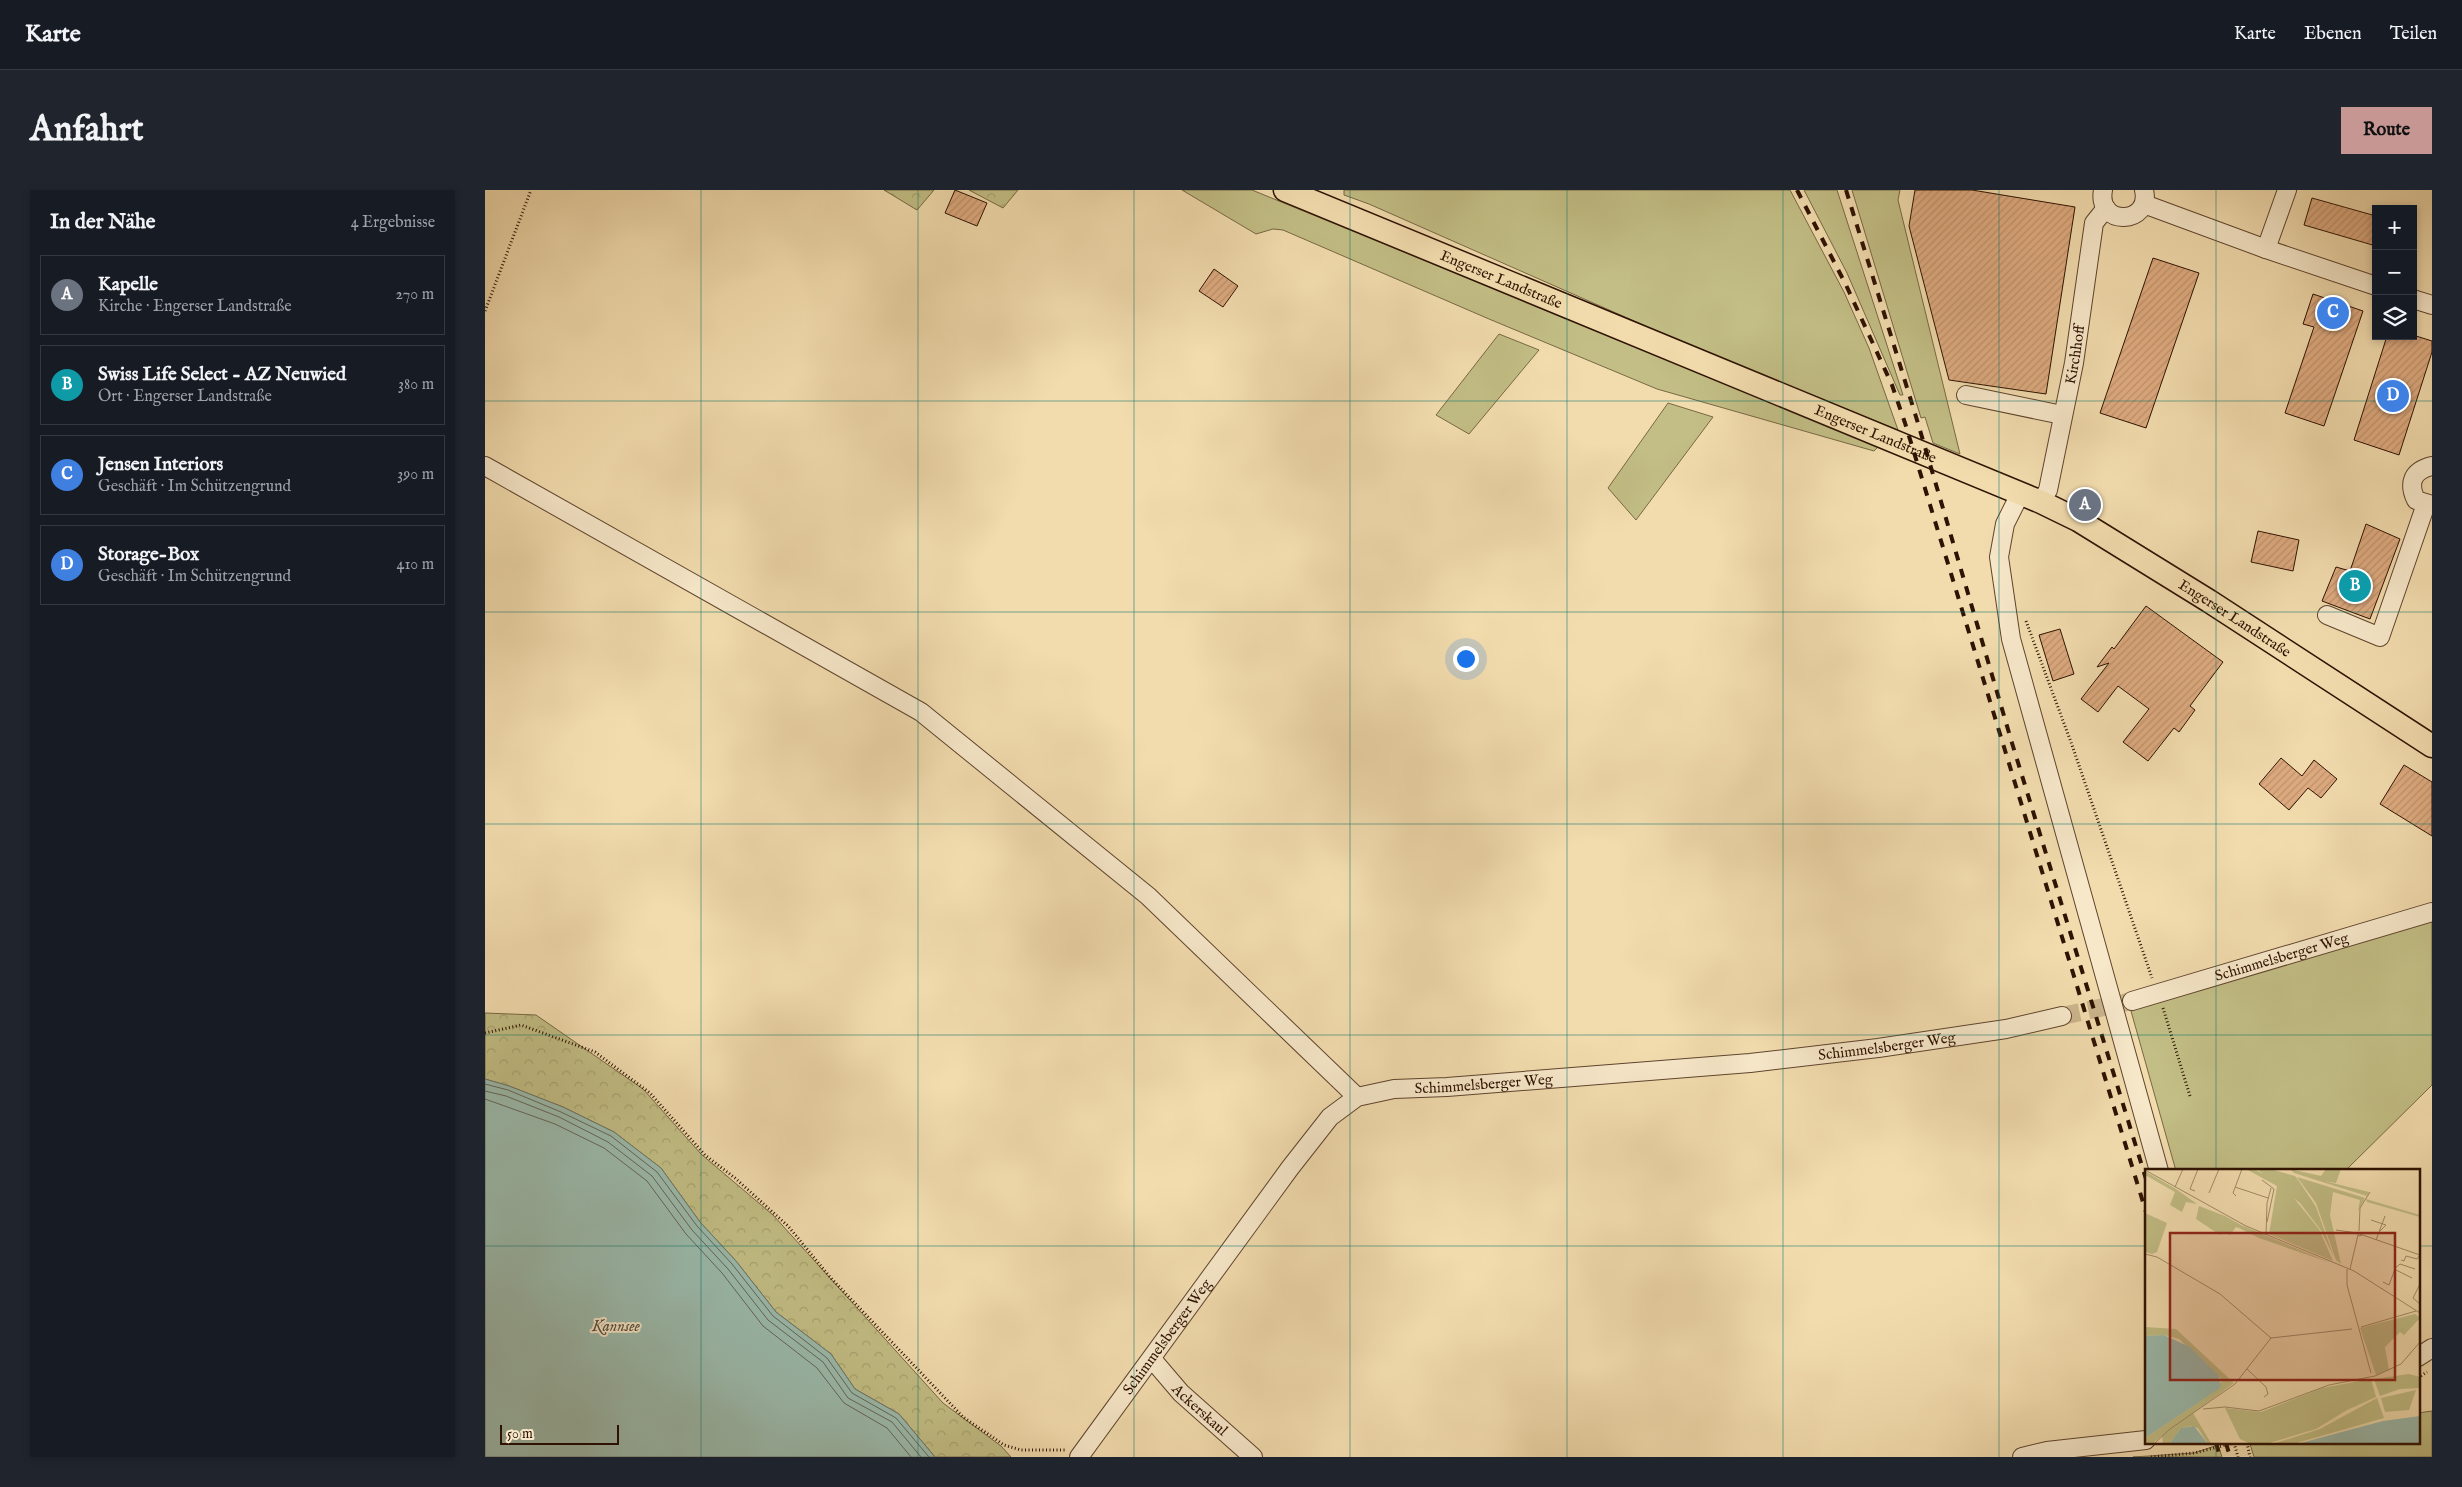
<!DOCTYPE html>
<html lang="de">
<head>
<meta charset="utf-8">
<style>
	:root { --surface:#171b24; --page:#20242c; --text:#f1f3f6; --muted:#9ea1a6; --line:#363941; --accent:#c59692 }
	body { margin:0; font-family:"IM FELL English",serif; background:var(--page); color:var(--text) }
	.controls { position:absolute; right:15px; top:15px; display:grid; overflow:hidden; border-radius:0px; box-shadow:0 2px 8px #0003 }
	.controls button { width:45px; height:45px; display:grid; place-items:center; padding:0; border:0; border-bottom:1px solid var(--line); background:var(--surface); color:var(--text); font:25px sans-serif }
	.scale { position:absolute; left:15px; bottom:12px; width:119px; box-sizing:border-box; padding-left:5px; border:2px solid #2e1202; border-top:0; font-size:14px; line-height:18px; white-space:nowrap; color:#2e1202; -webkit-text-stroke:4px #f7e8ca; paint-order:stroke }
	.you { position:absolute; left:980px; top:468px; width:18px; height:18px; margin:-12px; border:4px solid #fff; border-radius:50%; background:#1a73e8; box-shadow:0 0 0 8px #1a73e833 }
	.badge { display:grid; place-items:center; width:32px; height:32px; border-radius:50%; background:var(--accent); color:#fff; font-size:16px; font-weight:700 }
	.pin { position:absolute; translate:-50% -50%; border:2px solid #fff; box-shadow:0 1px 5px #0006 }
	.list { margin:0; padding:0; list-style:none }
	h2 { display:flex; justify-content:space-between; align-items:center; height:65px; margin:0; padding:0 20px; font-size:21px }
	h2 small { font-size:16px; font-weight:400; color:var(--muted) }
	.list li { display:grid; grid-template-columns:32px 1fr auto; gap:15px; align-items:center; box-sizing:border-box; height:80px; margin:0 10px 10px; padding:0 10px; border:1px solid var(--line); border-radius:0px }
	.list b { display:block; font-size:19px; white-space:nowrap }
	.list p { margin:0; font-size:16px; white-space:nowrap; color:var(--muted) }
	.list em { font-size:16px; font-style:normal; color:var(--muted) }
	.icon { flex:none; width:28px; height:28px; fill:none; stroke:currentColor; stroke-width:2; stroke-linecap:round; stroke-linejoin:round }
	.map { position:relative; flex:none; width:1947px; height:1267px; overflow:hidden; border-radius:0px }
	header { display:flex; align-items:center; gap:30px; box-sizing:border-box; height:70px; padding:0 25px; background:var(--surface); border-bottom:1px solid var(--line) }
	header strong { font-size:24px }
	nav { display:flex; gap:28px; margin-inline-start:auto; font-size:18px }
	.intro { display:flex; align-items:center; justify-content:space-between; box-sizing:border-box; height:120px; padding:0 30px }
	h1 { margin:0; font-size:35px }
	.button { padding:12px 22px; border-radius:0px; background:var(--accent); color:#111; font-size:18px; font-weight:700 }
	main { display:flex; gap:30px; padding:0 30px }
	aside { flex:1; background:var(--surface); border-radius:0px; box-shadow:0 2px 8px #0003 }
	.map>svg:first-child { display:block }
	.green { fill:#c2be85; stroke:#786844 }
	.forest { fill:url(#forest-crowns); stroke:#786844 }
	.water { fill:#9bbbad; stroke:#6f7769 }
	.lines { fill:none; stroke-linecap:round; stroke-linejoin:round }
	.shore { stroke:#646658; stroke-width:1 }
	.building { fill:url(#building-hatch); stroke:#2e1202 }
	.minor-tunnel { stroke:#cbb48c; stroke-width:18; stroke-dasharray:18 9; stroke-linecap:butt }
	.minor-casing { stroke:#5f442d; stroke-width:20 }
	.major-casing { stroke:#2e1202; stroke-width:25 }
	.path { stroke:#2e1202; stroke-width:3; stroke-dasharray:1 2.5; stroke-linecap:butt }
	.minor { stroke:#f7e8ca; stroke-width:18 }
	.major { stroke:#f2dcae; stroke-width:22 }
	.rail { stroke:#2e1202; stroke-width:4; stroke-dasharray:9 9; stroke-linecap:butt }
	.grid { fill:none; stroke:#0f766e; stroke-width:1; stroke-opacity:0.55 }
	.labels { text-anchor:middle; stroke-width:4; stroke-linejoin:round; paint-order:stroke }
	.street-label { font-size:15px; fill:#2e1202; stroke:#f7e8ca }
	.water-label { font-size:16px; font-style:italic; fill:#544d3e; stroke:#f7e8ca }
	.inset-road { fill:none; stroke:#a48b69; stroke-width:1 }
	.view { fill:#8f2418; fill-opacity:0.15; stroke:#8f2418; stroke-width:2.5 }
	.inset-edge { fill:none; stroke:#2e1202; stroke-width:2.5 }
</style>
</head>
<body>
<header>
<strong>Karte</strong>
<nav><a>Karte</a><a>Ebenen</a><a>Teilen</a></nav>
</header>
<div class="intro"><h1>Anfahrt</h1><a class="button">Route</a></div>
<main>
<aside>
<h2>In der Nähe<small>4 Ergebnisse</small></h2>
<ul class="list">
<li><span class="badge" style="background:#6b7280">A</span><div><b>Kapelle</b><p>Kirche · Engerser Landstraße</p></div><em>270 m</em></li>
<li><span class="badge" style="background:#0f9aa8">B</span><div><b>Swiss Life Select - AZ Neuwied</b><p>Ort · Engerser Landstraße</p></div><em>380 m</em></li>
<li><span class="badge" style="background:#3f7fe0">C</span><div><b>Jensen Interiors</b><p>Geschäft · Im Schützengrund</p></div><em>390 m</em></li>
<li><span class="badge" style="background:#3f7fe0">D</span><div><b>Storage-Box</b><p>Geschäft · Im Schützengrund</p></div><em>410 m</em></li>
</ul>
</aside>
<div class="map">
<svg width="1947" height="1267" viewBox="0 0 1947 1267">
	<defs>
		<pattern id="forest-crowns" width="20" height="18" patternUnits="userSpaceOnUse" patternTransform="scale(1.25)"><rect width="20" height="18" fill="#c2be85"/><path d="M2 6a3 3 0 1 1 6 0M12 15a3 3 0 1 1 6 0" fill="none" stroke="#a7a271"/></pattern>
		<pattern id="building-hatch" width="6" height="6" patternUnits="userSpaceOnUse" patternTransform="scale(1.25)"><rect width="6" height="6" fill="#deab80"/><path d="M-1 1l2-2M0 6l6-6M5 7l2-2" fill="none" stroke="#bf926d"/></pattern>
	</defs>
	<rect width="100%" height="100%" fill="#f2dcae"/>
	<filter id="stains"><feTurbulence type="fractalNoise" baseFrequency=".004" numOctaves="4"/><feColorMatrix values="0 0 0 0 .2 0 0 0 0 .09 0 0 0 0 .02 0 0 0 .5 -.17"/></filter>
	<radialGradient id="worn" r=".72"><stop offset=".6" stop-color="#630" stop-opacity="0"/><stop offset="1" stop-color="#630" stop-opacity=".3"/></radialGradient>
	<path class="green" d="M697 0H767L1394 256 1389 261 1172 199 1004 129 798 40 788 39 771 44Z
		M859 0H1305L1359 102 1384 158 1413 240 1174 142 884 14 859 5Z
		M1319 0H1352L1418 205H1415L1362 83Z
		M1367 0H1415L1413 10 1475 264 1448 253 1440 227 1436 228Z
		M1014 144 1054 160 984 244 951 225Z
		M1183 213 1228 227 1151 330 1123 298Z
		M1947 729V895L1860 981H1691L1646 821Z
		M1947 1221V1267H1769L1765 1254 1933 1253V1223Z
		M1733 1255 1737 1267H1648L1709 1263Z"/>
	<path class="forest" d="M399 0H449L432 20Z
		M484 0H533L518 18Z
		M0 823 51 825 158 899 216 964 288 1025 458 1213 516 1256 526 1267H450L414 1224 370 1199 346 1164 291 1122 251 1071 215 1032 176 978 129 942 78 917 24 896 0 889Z"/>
	<path class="water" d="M0 889 24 896 78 917 129 942 176 978 215 1032 251 1071 291 1122 346 1164 370 1199 414 1224 450 1267H0Z"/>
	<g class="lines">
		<path class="shore" d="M0 894 23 900 76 922 126 946 172 982 212 1036 247 1074 288 1126 342 1168 367 1203 411 1228 444 1267
			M0 901 21 906 74 927 123 952 167 986 207 1040 243 1079 283 1130 338 1172 363 1208 407 1232 436 1267
			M0 909 70 934 119 958 162 991 201 1044 237 1083 278 1136 332 1178 359 1213 402 1238 426 1267"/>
	</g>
	<path class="building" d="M470 0 502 13 492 36 460 23Z
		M1430 0H1487L1590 17 1561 204 1464 190 1424 36Z
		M1827 8 1891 26V56L1819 35Z
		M1668 68 1714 83 1661 238 1615 223Z
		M729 79 753 96 738 117 714 101Z
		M1828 104 1878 121 1839 236 1800 223 1829 137 1818 134Z
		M1902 146H1931L1947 151V162L1914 265 1869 250Z
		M1881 334 1915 349 1885 429 1837 411 1851 377 1865 381Z
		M1773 341 1814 350 1808 381 1766 372Z
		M1661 416 1738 472 1705 516 1710 520 1694 542 1689 538 1663 571 1638 552 1664 519 1633 496 1613 522 1596 509 1624 473 1612 477 1627 457 1629 459Z
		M1575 439 1589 484 1568 491 1554 445Z
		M1796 568 1817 586 1829 570 1852 589 1836 608 1823 598 1804 620 1774 594Z
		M1919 575 1947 592V646L1895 614Z"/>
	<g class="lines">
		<path class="minor-tunnel" d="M1577 826 1647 811"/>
		<g class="minor-casing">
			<g id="minor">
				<path d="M1618 0C1611 37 1667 35 1659 0"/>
				<path d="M1659 14 1781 59 1891 96"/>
				<path d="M1781 59 1802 0"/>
				<path d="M1928 109 1947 115"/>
				<path d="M1481 205 1577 225"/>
				<path d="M0 276 436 522 663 706 872 907"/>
				<path d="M1947 276C1927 281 1923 293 1931 310L1947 315"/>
				<path d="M1535 304 1520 334 1514 367 1526 449 1674 981"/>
				<path id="s1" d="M1556 312 1563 300 1589 173 1609 33 1621 18"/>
				<path d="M1842 425 1895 447 1941 314"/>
				<path id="s2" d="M1647 811 1947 722"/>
				<path d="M1933 1167 1947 1158"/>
				<path id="s3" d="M667 1169 696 1203 768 1267"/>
				<path id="s4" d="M594 1267 805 978 845 927 872 907 909 899 962 897 1265 873 1393 858 1521 839 1577 826"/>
				<path d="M1537 1267 1562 1261 1661 1250"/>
			</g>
		</g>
		<g class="major-casing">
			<g id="major">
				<path id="s5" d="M800 0 1556 312 1593 330 1724 411 1947 556"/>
			</g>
		</g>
		<path class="path" d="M0 121 46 0
			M1541 431 1587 555 1667 788
			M1678 818 1705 906
			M0 843 36 835 110 862 165 903 220 965 250 988 303 1036 345 1087 478 1227 519 1255 536 1260H580
			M1933 1188 1942 1182
			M1749 1253 1753 1267
			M1762 1253 1765 1267
			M1666 1267 1709 1263 1749 1253"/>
		<use href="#minor" class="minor"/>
		<use href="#major" class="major"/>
		<path class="rail" d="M1312 0 1361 95 1407 195 1420 233 1661 1022
			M1361 0 1432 230 1527 553 1661 989
			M1731 1253 1735 1267
			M1741 1253 1745 1267"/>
	</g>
	<path class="grid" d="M216 0V1267M433 0V1267M649 0V1267M865 0V1267M1082 0V1267M1298 0V1267M1514 0V1267M1731 0V981M0 211H1947M0 422H1947M0 634H1947M0 845H1947M0 1056H1661M1933 1056H1947M1731 1253V1267"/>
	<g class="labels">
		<g class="street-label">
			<text dy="5" stroke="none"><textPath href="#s5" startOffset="234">Engerser Landstraße</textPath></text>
			<text dy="5" stroke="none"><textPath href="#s1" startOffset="152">Kirchhoff</textPath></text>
			<text dy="5" stroke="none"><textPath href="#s5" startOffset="639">Engerser Landstraße</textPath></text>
			<text dy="5" stroke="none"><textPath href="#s5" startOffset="1044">Engerser Landstraße</textPath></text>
			<text dy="5" stroke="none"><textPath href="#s2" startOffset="156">Schimmelsberger Weg</textPath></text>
			<text dy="5" stroke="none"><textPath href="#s4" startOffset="989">Schimmelsberger Weg</textPath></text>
			<text dy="5" stroke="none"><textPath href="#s4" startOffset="584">Schimmelsberger Weg</textPath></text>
			<text dy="5" stroke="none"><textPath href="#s4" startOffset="149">Schimmelsberger Weg</textPath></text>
			<text dy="5" stroke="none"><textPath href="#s3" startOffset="70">Ackerskaul</textPath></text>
		</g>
		<g class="water-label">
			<text x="131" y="1141">Kannsee</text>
		</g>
	</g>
	<g transform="translate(1660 979)">
		<rect width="275" height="275" fill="#f2dcae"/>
		<path d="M101 0H109L124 8 148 28 174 60 188 92 124 65 132 17ZM112 0H125L150 7 154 12 171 38 189 88 175 60 155 34ZM145 0 176 7 181 0H196L191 14 179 12 224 23 222 27 149 4ZM0 2 31 20 52 35 41 33 37 43 25 36 30 23 0 6ZM152 8 220 29 213 42 215 31 188 23 185 46 196 95 191 91 171 34ZM221 30 275 46V48L222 33ZM96 56 186 94 114 69 94 59ZM270 145 275 149 259 166 255 163 240 178 244 201 231 206 215 159ZM264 205 275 208V219L255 220 235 227 229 210ZM226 210 231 228 202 241 171 260 121 275H106L95 270 80 239 116 243 177 219ZM271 221 264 241 240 243 236 229ZM232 229 239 249 148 275H127L175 260Z" fill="#c2be85"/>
		<path d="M54 37 80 47 96 56 94 59 91 58 85 66 78 63 75 66 51 50ZM0 44 22 54 12 83 7 85 0 83ZM0 158 31 160 89 214 48 244 66 274 73 275H63L53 259 46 257 36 259 24 275H18L17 267 7 275H0V269L74 219 77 211 34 170 19 166 0 167Z" fill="#c2be85"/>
		<path d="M19 166 45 178 73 206 76 215 75 219 0 269V167ZM275 247V275H152L238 252ZM49 257 63 275H24L36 259Z" fill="#9bbbad"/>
		<path class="inset-road" d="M0 1 101 57 209 102 275 144M117 11 129 20 122 53M30 18 38 0M90 18 123 29M50 22 45 20 53 0M64 24 74 0M91 27 88 24 97 0M226 51 241 56 235 62M191 61 212 64M214 62 215 39 225 23M121 66 122 34 126 19M217 66 214 67 212 64 275 86M231 71 240 47M0 85 12 88 75 125 126 169M256 91 259 92 261 87 272 90 275 86M255 95 249 100 267 109M255 95 270 100M202 100V116L226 204M205 100 213 66M238 113 244 116 250 100M275 115 268 129 275 135M216 158 271 142M102 200 121 218 123 225 119 228M58 240 80 238 114 242 184 216 230 207 256 195 275 173M9 275 25 260 90 215 126 169 207 160"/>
		<path class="view" d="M25 64H250V211H25Z"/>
		<rect width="275" height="275" class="inset-edge"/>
	</g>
	<rect width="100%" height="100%" filter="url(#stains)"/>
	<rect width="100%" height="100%" fill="url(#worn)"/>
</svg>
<div class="controls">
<button>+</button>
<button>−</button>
<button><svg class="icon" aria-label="layers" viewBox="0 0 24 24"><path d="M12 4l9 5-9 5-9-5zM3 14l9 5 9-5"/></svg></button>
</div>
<div class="scale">50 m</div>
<div class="you"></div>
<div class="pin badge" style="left:1600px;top:315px;background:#6b7280">A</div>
<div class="pin badge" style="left:1870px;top:396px;background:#0f9aa8">B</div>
<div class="pin badge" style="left:1848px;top:123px;background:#3f7fe0">C</div>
<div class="pin badge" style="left:1908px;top:206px;background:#3f7fe0">D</div>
</div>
</main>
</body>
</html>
